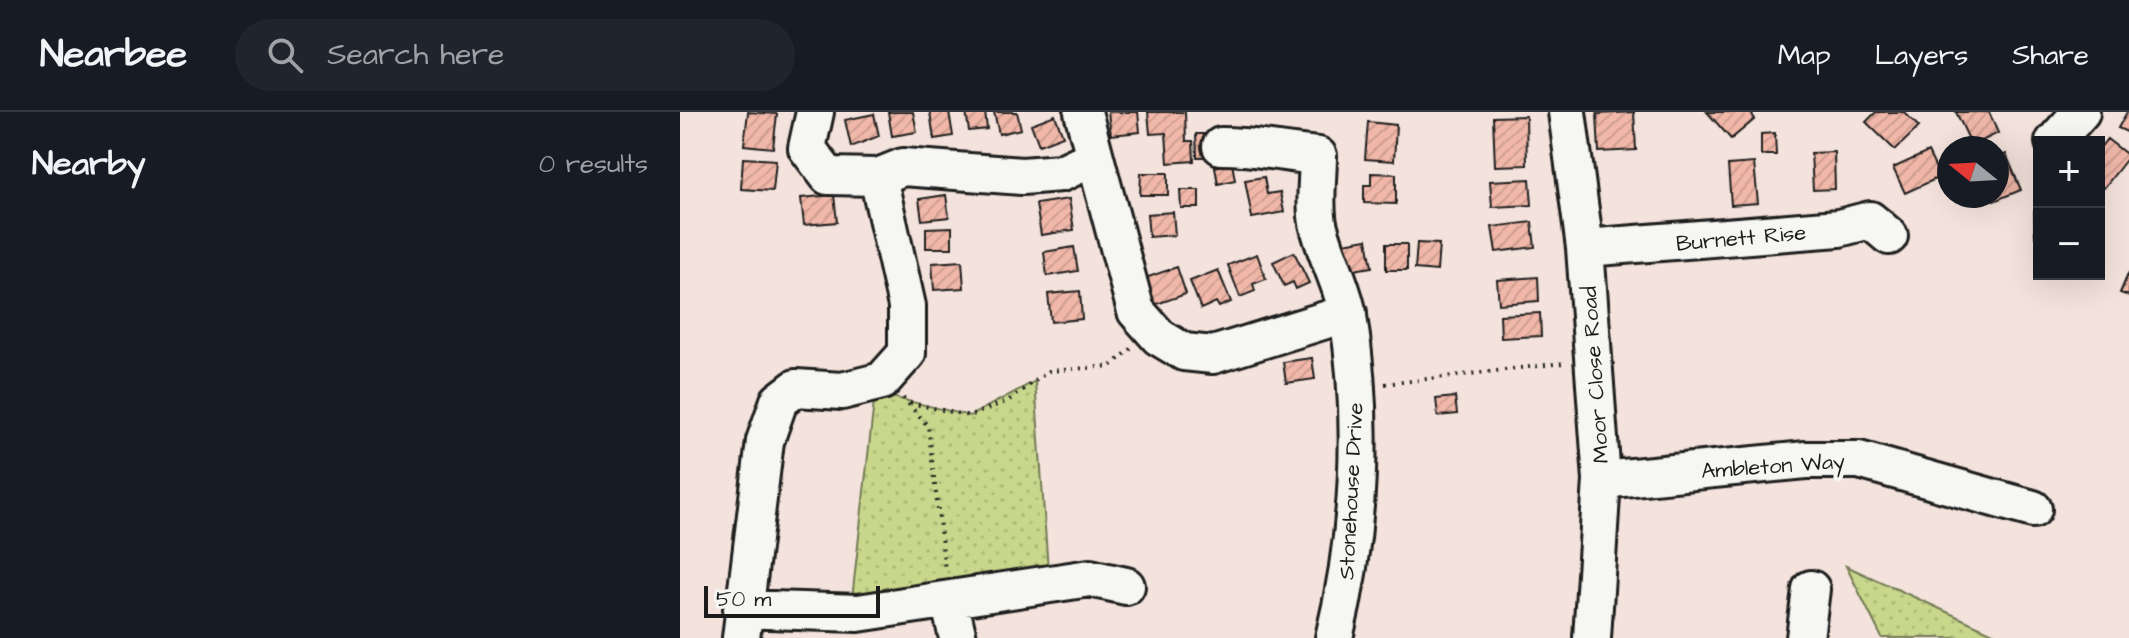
<!DOCTYPE html>
<html lang="en">
<head>
<meta charset="utf-8">
<style>
	:root { --surface:#171b24; --page:#20242c; --text:#f1f3f6; --muted:#9ea1a6; --line:#363941 }
	body { margin:0; font-family:"Architects Daughter",sans-serif; background:var(--page); color:var(--text) }
	.controls { position:absolute; right:24px; top:24px; display:grid; overflow:hidden; border-radius:0px; box-shadow:0 8px 32px #0002 }
	.controls button { width:72px; height:72px; display:grid; place-items:center; padding:0; border:0; border-bottom:2px solid var(--line); background:var(--surface); color:var(--text); font:40px sans-serif }
	.compass { position:absolute; left:1257px; top:24px; width:72px; height:72px; border-radius:50%; background:var(--surface); box-shadow:0 8px 32px #0002; rotate:288deg }
	.scale { position:absolute; left:24px; bottom:20px; width:176px; box-sizing:border-box; padding-left:8px; border:4px solid #1c1c1c; border-top:0; font-size:22px; line-height:28px; white-space:nowrap; color:#1c1c1c; -webkit-text-stroke:6px #f6f6f2; paint-order:stroke }
	.list { margin:0; padding:0; list-style:none }
	h2 { display:flex; justify-content:space-between; align-items:center; height:104px; margin:0; padding:0 32px; font-size:34px }
	h2 small { font-size:26px; font-weight:400; color:var(--muted) }
	.icon { flex:none; width:44px; height:44px; fill:none; stroke:currentColor; stroke-width:2; stroke-linecap:round; stroke-linejoin:round }
	.map { position:relative; flex:none; width:1449px; height:526px; overflow:hidden }
	header { display:flex; align-items:center; gap:48px; box-sizing:border-box; height:112px; padding:0 40px; background:var(--surface); border-bottom:2px solid var(--line) }
	header strong { font-size:38px }
	nav { display:flex; gap:44px; margin-inline-start:auto; font-size:28px }
	.search { width:560px; height:72px; background:var(--page); display:flex; align-items:center; gap:20px; box-sizing:border-box; padding:0 28px; border-radius:44px; color:var(--muted); font-size:30px }
	main { display:flex }
	aside { flex:1; background:var(--surface) }
	.map>svg:first-child { display:block }
	.park { fill:url(#park-dots); stroke:#727a54; stroke-width:2 }
	.building { fill:url(#building-hatch); stroke:#1c1c1c; stroke-width:2 }
	.lines { fill:none; stroke-linecap:round; stroke-linejoin:round }
	.minor-casing { stroke:#1c1c1c; stroke-width:42 }
	.path { stroke:#1c1c1c; stroke-width:4; stroke-dasharray:2 6; stroke-linecap:butt }
	.minor { stroke:#f6f6f2; stroke-width:36 }
	.labels { text-anchor:middle; stroke-width:8; stroke-linejoin:round; paint-order:stroke }
	.street-label { font-size:22px; fill:#1c1c1c; stroke:#f6f6f2 }
</style>
</head>
<body>
<header>
<strong>Nearbee</strong>
<div class="search"><svg class="icon" aria-label="search" viewBox="0 0 24 24"><circle cx="10" cy="10" r="6"/><path d="M15 15l6 6"/></svg>Search here</div>
<nav><a>Map</a><a>Layers</a><a>Share</a></nav>
</header>
<main>
<aside>
<h2>Nearby<small>0 results</small></h2>
<ul class="list">
</ul>
</aside>
<div class="map">
<svg width="1449" height="526" viewBox="0 0 1449 526">
	<defs>
		<pattern id="park-dots" width="8" height="8" patternUnits="userSpaceOnUse" patternTransform="scale(2)"><rect width="8" height="8" fill="#c8d78b"/><path d="M2 2h.1M6 6h.1" fill="none" stroke="#abb877" stroke-width="1.8" stroke-linecap="round"/></pattern>
		<pattern id="building-hatch" width="6" height="6" patternUnits="userSpaceOnUse" patternTransform="scale(2)"><rect width="6" height="6" fill="#f1b8a9"/><path d="M-1 1l2-2M0 6l6-6M5 7l2-2" fill="none" stroke="#ce9e91"/></pattern>
	</defs>
	<rect width="100%" height="100%" fill="#f4e3dc"/>
	<filter id="ink" filterUnits="userSpaceOnUse"><feTurbulence type="fractalNoise" baseFrequency=".0125" numOctaves="2"/><feDisplacementMap in="SourceGraphic" scale="16" xChannelSelector="R" yChannelSelector="G"/><feConvolveMatrix kernelMatrix="1 2 1 2 8 2 1 2 1" color-interpolation-filters="sRGB"/></filter>
	<g filter="url(#ink)">
		<path class="park" d="M355 269 368 459 172 487 195 281 290 304Z
			M1166 454 1324 526H1202Z"/>
		<path class="building" d="M68 0 97 2 93 36 64 33Z
			M208 0H233L237 20 212 24Z
			M250 0H269L273 24 254 27Z
			M286 0H305L307 17 289 19Z
			M314 0H337L341 17 319 22Z
			M428 0H458L460 20 431 23Z
			M468 0H505L506 29H513L514 49 488 51 486 21 470 22Z
			M954 0 956 38 919 40 917 2Z
			M1027 0H1070L1075 7 1051 27Z
			M1196 0H1224L1239 15 1215 38 1186 10Z
			M1276 0H1309L1318 21 1292 34Z
			M1447 0H1449V21L1438 16Z
			M194 2 199 24 171 35 165 8Z
			M375 3 383 24 359 33 351 12Z
			M846 4 847 53 815 54 813 5Z
			M688 10 716 13 714 49 685 47Z
			M1095 21 1096 43H1081V22Z
			M516 22H534V45H517Z
			M1427 27 1449 44 1424 76 1419 73V37Z
			M1154 40 1155 77 1133 78 1131 41Z
			M1248 40 1260 65 1225 81 1213 56Z
			M1326 42 1341 78 1314 89 1312 84H1317V46Z
			M63 46 96 48 93 79 61 77Z
			M552 51 555 68 538 72 535 55Z
			M1074 51 1078 91 1051 93 1048 53Z
			M461 61H488V83H460Z
			M691 61 716 62V92L684 91V73H691Z
			M584 65 587 82 600 80 604 100 572 106 565 68Z
			M850 67 852 93 812 95 810 69Z
			M500 78H519V96H501Z
			M154 83 157 110 124 113 121 86Z
			M266 83 269 105 242 108 239 87Z
			M389 87 394 118 361 123 356 92Z
			M1359 98V125H1355L1354 99Z
			M493 100 495 123 469 125 467 102Z
			M852 110 855 135 816 140 812 115Z
			M272 115V136H246V116Z
			M687 127 692 155 667 159 663 131Z
			M737 131 759 132 757 159 735 157Z
			M706 132H727V158H706Z
			M394 135 398 159 367 164 364 140Z
			M614 140 629 171 616 177 613 170 604 174 593 150Z
			M577 142 586 167 573 172 575 179 560 185 548 153Z
			M282 149 284 176 254 178 252 151Z
			M497 155 506 182 474 193 465 166Z
			M538 158 551 190 539 195 536 190 521 197 510 169Z
			M1449 160V184L1440 181Z
			M858 165 859 189 819 192 817 168Z
			M400 179 402 207 371 210 368 182Z
			M860 201 861 224 821 226 820 203Z
			M632 246 635 267 606 271 603 250Z
			M775 285 777 302 758 304 756 287Z"/>
		<g class="lines">
			<g class="minor-casing">
				<path id="minor" d="M135 0 127 36 148 64 198 65 223 55 342 64 381 61 413 46
					M403 0 456 199 479 225 504 240 533 243 668 201
					M887 0 905 136 922 368 912 526
					M1374 30 1401 0
					M541 34C577 34 603 41 638 44 638 65 634 90 638 111 645 143 663 173 668 204 685 308 679 424 654 526
					M905 136 1159 116 1190 108 1209 124
					M922 368 1126 348H1179L1353 397
					M269 488 278 526
					M62 497 178 501 410 466 446 474
					M61 526 85 329 99 289 116 276 162 279 202 269 227 241V194L198 65
					M1125 526 1131 477"/>
			</g>
			<path class="path" d="M705 272 883 251
				M223 286 248 314 265 458
				M230 291 290 304 329 288 369 259 431 254 451 237"/>
			<use href="#minor" class="minor"/>
		</g>
	</g>
	<g class="labels">
		<g class="street-label">
			<text transform="translate(1061 125) rotate(-5)" y="8">Burnett Rise</text>
			<text transform="translate(914 263) rotate(-94)" y="8">Moor Close Road</text>
			<text transform="translate(1093 353) rotate(-4)" y="8">Ambleton Way</text>
			<text transform="translate(670 379) rotate(-87)" y="8">Stonehouse Drive</text>
		</g>
	</g>
</svg>
<div class="controls">
<button>+</button>
<button>−</button>
</div>
<svg class="compass" viewBox="-18 -18 36 36"><path d="M0-13l5 13h-10z" fill="#e53935"/><path d="M0 13l5-13h-10z" fill="#9ea1a6"/></svg>
<div class="scale">50 m</div>
</div>
</main>
</body>
</html>
